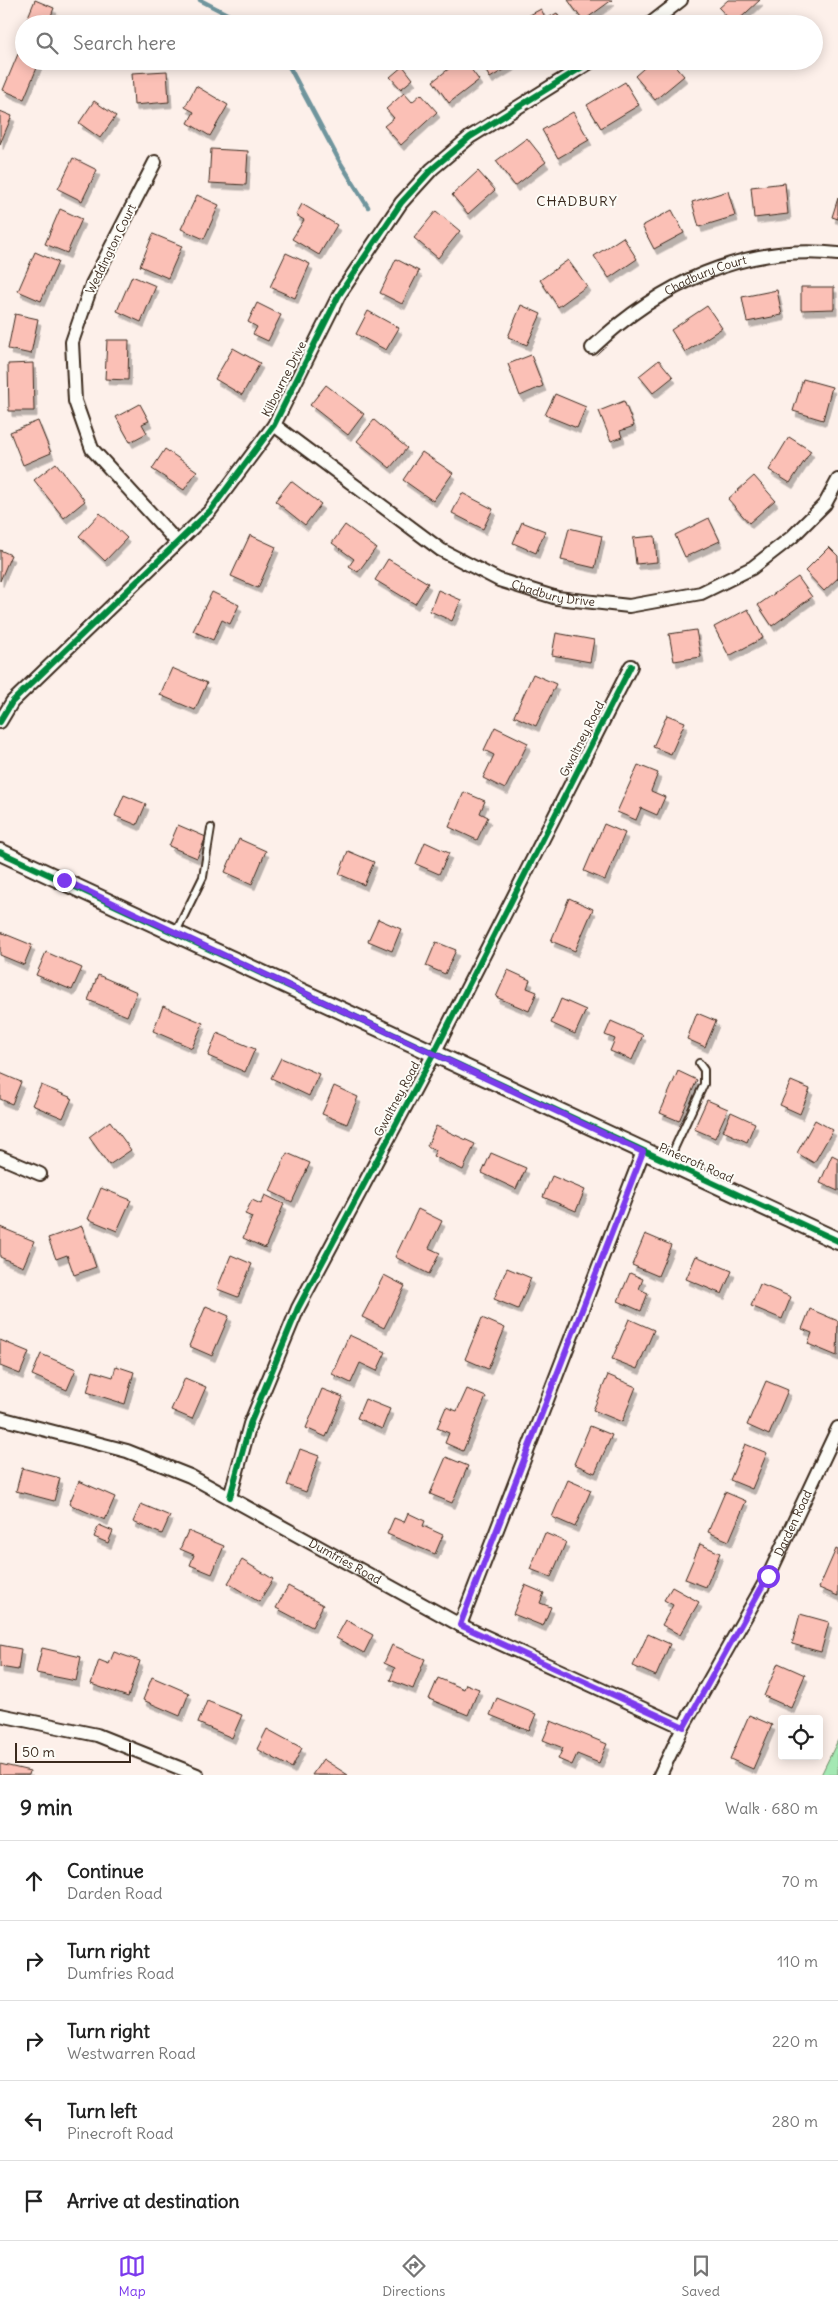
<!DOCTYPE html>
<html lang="en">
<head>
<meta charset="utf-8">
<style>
	:root { --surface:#fff; --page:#f6f6f6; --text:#222; --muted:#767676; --line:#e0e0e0; --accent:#7c3aed }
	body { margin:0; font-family:Delius,sans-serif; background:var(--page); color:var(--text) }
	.controls { position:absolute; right:15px; bottom:15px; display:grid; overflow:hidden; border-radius:5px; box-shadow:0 2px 12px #0003 }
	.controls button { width:45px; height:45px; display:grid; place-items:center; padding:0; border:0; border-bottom:1px solid var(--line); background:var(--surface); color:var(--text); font:25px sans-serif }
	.scale { position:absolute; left:15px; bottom:12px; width:116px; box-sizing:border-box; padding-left:5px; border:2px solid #3b2a1e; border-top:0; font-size:14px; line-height:18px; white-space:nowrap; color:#3b2a1e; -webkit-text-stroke:4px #fdfcf7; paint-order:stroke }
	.stop { position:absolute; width:15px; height:15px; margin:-11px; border:4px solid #7c3aed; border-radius:50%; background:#fff }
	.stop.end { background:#7c3aed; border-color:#fff; box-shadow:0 1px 5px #0008 }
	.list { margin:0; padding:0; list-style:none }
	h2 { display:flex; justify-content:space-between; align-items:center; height:65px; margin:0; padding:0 20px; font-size:21px }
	h2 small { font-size:16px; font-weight:400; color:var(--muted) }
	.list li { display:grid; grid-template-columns:32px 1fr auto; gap:15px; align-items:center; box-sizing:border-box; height:80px; padding:0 20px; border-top:1px solid var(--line) }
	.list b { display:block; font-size:19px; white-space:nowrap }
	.list p { margin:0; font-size:16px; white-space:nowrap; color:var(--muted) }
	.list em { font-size:16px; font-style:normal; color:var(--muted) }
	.icon { flex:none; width:28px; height:28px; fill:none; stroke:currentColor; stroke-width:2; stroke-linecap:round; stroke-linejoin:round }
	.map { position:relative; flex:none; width:838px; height:1775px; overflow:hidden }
	.search { position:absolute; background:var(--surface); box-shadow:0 2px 12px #0003; left:15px; right:15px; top:15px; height:55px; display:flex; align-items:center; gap:12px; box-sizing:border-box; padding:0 18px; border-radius:28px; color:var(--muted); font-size:19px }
	.sheet { height:465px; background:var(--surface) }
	nav { display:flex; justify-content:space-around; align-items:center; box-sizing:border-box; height:70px; border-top:1px solid var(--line); background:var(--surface); font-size:14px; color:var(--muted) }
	nav a { display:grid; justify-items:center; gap:2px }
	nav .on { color:var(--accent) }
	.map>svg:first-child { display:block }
	.green { fill:#a4e8b3; stroke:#708968 }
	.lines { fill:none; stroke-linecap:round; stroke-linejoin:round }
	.stream { stroke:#6f959d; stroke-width:4.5 }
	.building { fill:#fbc0b6; stroke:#3b2a1e; filter:url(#shadow) }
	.service-casing { stroke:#3b2a1e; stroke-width:10 }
	.minor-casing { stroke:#3b2a1e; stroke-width:16 }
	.tertiary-casing { stroke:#3b2a1e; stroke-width:20 }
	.service { stroke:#fdfcf7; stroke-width:6 }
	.minor { stroke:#fdfcf7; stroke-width:12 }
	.tertiary { stroke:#fdfcf7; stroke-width:16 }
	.cycleway-casing { stroke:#fdfcf7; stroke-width:9 }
	.cycleway { stroke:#00873e; stroke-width:6 }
	.route { stroke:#7c3aed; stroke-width:6 }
	.labels { text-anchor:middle; stroke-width:4; stroke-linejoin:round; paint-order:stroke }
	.street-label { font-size:12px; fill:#3b2a1e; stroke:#fdfcf7 }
	.neighbourhood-label { font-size:14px; letter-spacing:1px; fill:#3b2a1e; stroke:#fdfcf7 }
</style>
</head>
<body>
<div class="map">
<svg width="838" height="1775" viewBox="0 0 838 1775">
	<defs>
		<filter id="shadow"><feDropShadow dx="3" dy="5.5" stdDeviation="0" flood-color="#0004"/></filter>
	</defs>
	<rect width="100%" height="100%" fill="#fdf0ea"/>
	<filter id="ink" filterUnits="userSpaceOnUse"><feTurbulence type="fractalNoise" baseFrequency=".02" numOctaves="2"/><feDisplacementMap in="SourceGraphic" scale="10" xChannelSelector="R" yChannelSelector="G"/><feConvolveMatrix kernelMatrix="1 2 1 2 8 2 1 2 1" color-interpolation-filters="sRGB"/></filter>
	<g filter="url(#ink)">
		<path class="green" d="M838 1740V1775H821Z"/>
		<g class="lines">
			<path class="stream" d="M200 0 246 24
				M284 61 290 68 340 162 368 207"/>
		</g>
		<path class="building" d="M35 0 54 8 48 24H25Z
			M568 0H612L583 21Z
			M728 0H760L734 24 719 8Z
			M541 9 546 19 557 13 563 24H530L526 17Z
			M18 54 24 57V61L39 63 24 99 3 90Z
			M459 61H465L479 80 449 103 433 81Z
			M480 61H518L490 78Z
			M652 61H671L684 76 655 100 635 76Z
			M403 66 413 79 401 89 390 77Z
			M167 71 169 102 134 105 132 73Z
			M625 82 639 105 601 128 587 105Z
			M196 86 228 105 210 136 188 123 194 112 185 107Z
			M404 93 412 102 421 94 437 112 401 145 384 126 394 118 386 109Z
			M94 101 116 116 100 138 79 123Z
			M0 111 12 116 0 144Z
			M573 112 589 140 558 158 542 130Z
			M527 138 546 162 515 186 496 161Z
			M211 149 248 151 246 185 209 183Z
			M73 158 97 170 82 201 58 189Z
			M478 171 495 190 468 214 452 195Z
			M785 183 788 214 754 218 751 187Z
			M728 191 735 216 699 227 692 202Z
			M197 195 219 205 204 239 181 229Z
			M838 198V219L832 217Z
			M302 204 337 225 319 255 292 239 304 220 296 215Z
			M60 209 82 219 67 253 45 244Z
			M672 210 684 233 654 249 642 226Z
			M436 211 460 231 438 258 414 238Z
			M153 234 182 246 168 278 140 266Z
			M623 237 637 259 609 278 594 256Z
			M35 252 58 262 41 301 18 291Z
			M286 253 310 264 295 298 270 287Z
			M396 259 419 271 402 304 380 293Z
			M568 260 587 286 558 307 540 280Z
			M132 276 156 286 141 322 117 311Z
			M801 287H834V309L801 310Z
			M777 290 782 315 747 322 742 297Z
			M257 303 281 315 268 341 253 334 257 327 248 322Z
			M521 305 541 314 527 345 508 337Z
			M707 306 722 328 685 352 671 330Z
			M368 311 399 328 386 350 356 334Z
			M15 314 38 319 31 354 8 349Z
			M107 340H129L128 380 105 379Z
			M233 348 260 363 242 395 215 379Z
			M531 355 543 386 520 396 508 364Z
			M659 360 673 377 653 393 639 376Z
			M33 363 34 411H9L8 364Z
			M803 379 832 387 823 420 793 411Z
			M326 385 364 414 348 435 310 405Z
			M555 394 586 407 577 428 545 415Z
			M624 401 634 426 620 431 622 437 611 441 599 411Z
			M140 404 149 421 142 424 147 433 130 442 116 417Z
			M374 420 407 448 390 468 357 441Z
			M38 421 51 453 23 465 10 432Z
			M789 437 811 451 790 483 769 470Z
			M165 449 197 471 184 490 152 469Z
			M422 452 453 473 433 501 403 480Z
			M56 463 85 501 64 518 34 480Z
			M754 476 775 500 749 523 728 499Z
			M291 481 321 504 305 525 275 501Z
			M462 493 493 509 483 529 452 513Z
			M100 513 127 538 105 561 79 536Z
			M709 518 720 541 685 557 675 535Z
			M522 522 545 531 536 553 513 543Z
			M345 525 376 548 358 572 349 566 354 559 332 543Z
			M569 528 602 536 595 568 561 560Z
			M250 535 276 547 258 588 231 576Z
			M655 536 657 562 636 564 633 538Z
			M829 547 838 556V578L824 591 805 571Z
			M0 550 11 555 0 581Z
			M388 559 428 583 415 604 375 580Z
			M798 577 812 597 772 626 758 605Z
			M438 590 461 600 452 621 430 611Z
			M212 592 239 605 230 624 222 620 213 640 193 631Z
			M748 609 763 638 729 656 714 627Z
			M696 630 701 657 674 661 669 634Z
			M556 633 594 640 590 662 552 655Z
			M172 668 207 683 195 710 160 695Z
			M533 674 556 684 536 726 514 716Z
			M667 715 685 722 671 754 653 747Z
			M495 727 528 743 505 789 483 778 494 755 484 750Z
			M638 765 658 773 651 791 665 797 657 815 641 808 636 820 617 812Z
			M464 792 485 801 480 813 488 817 477 840 449 827Z
			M124 795 146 804 137 825 115 816Z
			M604 824 625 833 605 880 584 871Z
			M178 825 206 837 197 858 169 846Z
			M239 839 266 851 252 884 225 872Z
			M425 842 449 853 439 874 416 864Z
			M348 851 374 862 364 885 339 874Z
			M569 898 593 909 575 951 551 941Z
			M378 919 401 929 392 951 368 941Z
			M0 932 32 945 24 965 0 955Z
			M436 942 456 950 445 974 426 966Z
			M46 952 82 968 72 990 36 975Z
			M508 970 530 980 527 988 537 992 529 1011 496 997Z
			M98 975 137 992 127 1016 88 1000Z
			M561 999 586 1010 575 1034 551 1023Z
			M163 1006 203 1023 192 1048 153 1031Z
			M697 1013 716 1021 705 1047 687 1039Z
			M611 1021 643 1035 632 1060 610 1051 615 1039 605 1035Z
			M217 1033 255 1049 245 1072 208 1056Z
			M281 1058 319 1074 309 1096 271 1078Z
			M678 1071 697 1080 679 1121 660 1113Z
			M0 1073 21 1082 12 1104 0 1099Z
			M791 1081 810 1089 800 1114 780 1105Z
			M41 1085 72 1098 63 1118 32 1105Z
			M334 1086 358 1097 347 1124 322 1114Z
			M707 1100 728 1109 715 1138 694 1129Z
			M731 1112 755 1123 747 1142 723 1131Z
			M815 1120 833 1130 814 1163 797 1153Z
			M110 1121 131 1150 109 1165 89 1137Z
			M436 1126 475 1144 463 1170 433 1156 436 1150 427 1146Z
			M287 1153 310 1163 292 1202 270 1191Z
			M491 1153 526 1168 516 1189 482 1173Z
			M832 1155 838 1158V1191L820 1183Z
			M552 1176 585 1190 576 1211 543 1197Z
			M101 1188 131 1200 117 1231 88 1219Z
			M265 1195 284 1204 265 1248 243 1238 252 1217 245 1214 252 1200 261 1204Z
			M418 1209 442 1221 429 1248 440 1253 429 1274 395 1257Z
			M82 1226 96 1267 74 1275 67 1255 56 1259 48 1238Z
			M0 1227 34 1241 23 1267 0 1257Z
			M645 1234 671 1245 658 1276 632 1265Z
			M231 1255 252 1264 238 1297 217 1289Z
			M696 1256 732 1271 722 1294 686 1279Z
			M507 1268 531 1278 518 1309 494 1299Z
			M630 1273 643 1279 639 1289 648 1293 641 1311 618 1301Z
			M384 1275 405 1286 384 1328 362 1317Z
			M760 1284 791 1297 782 1319 751 1306Z
			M206 1306 229 1316 212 1356 189 1346Z
			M810 1309 838 1321 837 1356 808 1344 812 1333 802 1329Z
			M482 1318 505 1328 488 1369 465 1359Z
			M629 1319 654 1330 637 1369 612 1359Z
			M349 1335 386 1352 377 1371 360 1363 351 1383 332 1374Z
			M0 1340 29 1352 20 1374 0 1366Z
			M41 1354 76 1369 67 1390 32 1375Z
			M116 1366 134 1372 125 1404 87 1392 93 1371 113 1377Z
			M608 1375 636 1387 622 1422 593 1410Z
			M185 1378 206 1387 192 1419 171 1410Z
			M766 1381 788 1390 769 1435 747 1425Z
			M322 1389 343 1397 326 1437 306 1428Z
			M467 1389 486 1397 463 1451 445 1443 449 1433 437 1428 446 1407 457 1411Z
			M365 1399 390 1409 382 1429 357 1418Z
			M590 1426 612 1435 595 1473 574 1464Z
			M745 1444 767 1453 752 1489 730 1480Z
			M300 1449 319 1456 306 1492 287 1485Z
			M446 1457 468 1466 452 1503 430 1494Z
			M22 1468 60 1478 54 1501 16 1491Z
			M568 1480 591 1490 575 1527 552 1517Z
			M79 1481 115 1497 105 1520 69 1504Z
			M725 1492 746 1501 729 1541 708 1532Z
			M141 1504 170 1516 162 1534 133 1522Z
			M408 1513 425 1521 423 1526 443 1535 435 1554 387 1534 394 1518 404 1522Z
			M99 1525 113 1531 108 1543 94 1537Z
			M188 1531 224 1546 212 1574 190 1565 194 1555 180 1549Z
			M545 1533 566 1542 551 1577 530 1569Z
			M700 1544 720 1553 706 1587 685 1579Z
			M836 1549 838 1550V1596L819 1588Z
			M242 1560 273 1579 259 1602 228 1583Z
			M525 1585 544 1593 540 1603 551 1607 543 1626 513 1614Z
			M288 1586 323 1605 312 1627 276 1608Z
			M672 1587 699 1602 680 1635 662 1625 673 1605 664 1600Z
			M800 1614 829 1622 821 1652 792 1644Z
			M346 1620 373 1635 364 1653 336 1638Z
			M648 1634 670 1644 656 1676 633 1666Z
			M0 1645 21 1649 18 1670 0 1667Z
			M392 1645 425 1659 413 1689 390 1680 395 1668 384 1663Z
			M42 1648 81 1657 76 1681 36 1673Z
			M114 1652 140 1661 128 1697 91 1684 99 1660 109 1664Z
			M778 1663 805 1675 791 1708 764 1696Z
			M152 1677 189 1693 180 1716 143 1700Z
			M438 1678 464 1689 466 1684 479 1689 468 1715 429 1699Z
			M497 1698 536 1714 529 1731 490 1715Z
			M207 1701 242 1715 232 1738 198 1723Z
			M749 1715 772 1725 753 1769 730 1759Z
			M551 1721 607 1744 599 1763 577 1754 572 1765 558 1759 563 1748 543 1740Z
			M267 1729 302 1748 292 1768 257 1749Z
			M323 1759 348 1775H312Z
			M0 1764 30 1771 29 1775H0Z"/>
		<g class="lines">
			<g class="service-casing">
				<path id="service" d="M176 932 203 877 211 828
					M668 1162 704 1084V1070L699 1063"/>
			</g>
			<g class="minor-casing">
				<g id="minor">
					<path d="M650 24 681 0"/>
					<path d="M155 162 92 284 72 342 75 401 92 449 177 542"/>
					<path id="s1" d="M592 348C658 285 744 243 838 254"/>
					<path id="s2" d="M274 425 441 550 499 580 557 598 629 606 701 593 752 568 792 537 825 504 838 480"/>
					<path d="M0 722 12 702 210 511 274 425 339 295 401 203 432 169 470 137 592 61"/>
					<path d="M0 1157 40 1174"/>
					<path id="s3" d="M0 1418 127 1451 190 1476 460 1625 683 1727"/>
					<path d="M230 1497 250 1424 298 1308 433 1055 631 666"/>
					<path d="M460 1625 643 1152"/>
					<path d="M0 1715 97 1735 197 1775"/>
					<path id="s4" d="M660 1775 683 1727 768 1577 838 1428"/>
				</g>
			</g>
			<g class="tertiary-casing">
				<path id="tertiary" d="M0 852 838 1241"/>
			</g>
			<use href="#service" class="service"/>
			<use href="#minor" class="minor"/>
			<use href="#tertiary" class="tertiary"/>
			<g class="cycleway-casing">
				<path id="cycleway" d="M0 722 12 702 210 511 274 425 339 295 401 203 432 169 470 137 592 61
					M0 852 838 1241
					M230 1497 250 1424 298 1308 433 1055 631 666"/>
			</g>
			<use href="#cycleway" class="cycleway"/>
		</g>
	</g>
	<g class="lines" filter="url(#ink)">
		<path class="route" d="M64 880 643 1152 460 1625 684 1727 768 1576"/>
	</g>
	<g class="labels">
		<g class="street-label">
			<text transform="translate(111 249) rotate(-64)" y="4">Weddington Court</text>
			<text dy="4" stroke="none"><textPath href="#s1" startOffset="136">Chadbury Court</textPath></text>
			<text transform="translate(284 379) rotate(-63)" y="4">Kilbourne Drive</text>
			<text dy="4" stroke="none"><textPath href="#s2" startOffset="330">Chadbury Drive</textPath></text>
			<text transform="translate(582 739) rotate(-63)" y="4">Gwaltney Road</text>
			<text transform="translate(397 1099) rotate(-62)" y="4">Gwaltney Road</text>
			<text transform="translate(696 1163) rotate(24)" y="4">Pinecroft Road</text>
			<text dy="4" stroke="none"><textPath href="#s4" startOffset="285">Darden Road</textPath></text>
			<text dy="4" stroke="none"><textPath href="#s3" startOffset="376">Dumfries Road</textPath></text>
		</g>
		<g class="neighbourhood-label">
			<text x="577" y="206">CHADBURY</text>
		</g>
	</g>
</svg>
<div class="controls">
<button><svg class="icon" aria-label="locate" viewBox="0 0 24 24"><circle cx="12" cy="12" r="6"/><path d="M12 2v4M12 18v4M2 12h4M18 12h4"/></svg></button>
</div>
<div class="scale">50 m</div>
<div class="stop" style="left:768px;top:1576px"></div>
<div class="stop end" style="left:64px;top:880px"></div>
<div class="search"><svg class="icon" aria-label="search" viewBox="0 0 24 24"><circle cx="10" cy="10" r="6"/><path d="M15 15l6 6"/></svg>Search here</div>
</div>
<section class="sheet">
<h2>9 min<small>Walk · 680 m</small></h2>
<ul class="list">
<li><svg class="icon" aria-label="ahead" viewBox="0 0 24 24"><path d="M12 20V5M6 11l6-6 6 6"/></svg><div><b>Continue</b><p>Darden Road</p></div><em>70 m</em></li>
<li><svg class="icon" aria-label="right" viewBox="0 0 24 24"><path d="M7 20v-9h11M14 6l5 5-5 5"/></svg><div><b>Turn right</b><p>Dumfries Road</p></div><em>110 m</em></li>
<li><svg class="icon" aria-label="right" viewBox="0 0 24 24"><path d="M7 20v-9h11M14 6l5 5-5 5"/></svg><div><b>Turn right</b><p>Westwarren Road</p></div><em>220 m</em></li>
<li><svg class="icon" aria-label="left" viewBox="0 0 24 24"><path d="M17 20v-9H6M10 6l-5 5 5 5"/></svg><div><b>Turn left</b><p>Pinecroft Road</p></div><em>280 m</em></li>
<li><svg class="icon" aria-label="arrive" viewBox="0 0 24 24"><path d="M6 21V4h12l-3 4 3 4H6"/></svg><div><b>Arrive at destination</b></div></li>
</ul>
</section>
<nav>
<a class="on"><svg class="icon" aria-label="map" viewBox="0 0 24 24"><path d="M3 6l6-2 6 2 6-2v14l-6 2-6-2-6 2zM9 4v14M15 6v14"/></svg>Map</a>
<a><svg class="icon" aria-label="directions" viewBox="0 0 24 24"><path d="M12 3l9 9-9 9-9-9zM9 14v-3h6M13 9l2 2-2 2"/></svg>Directions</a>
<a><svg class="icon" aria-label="saved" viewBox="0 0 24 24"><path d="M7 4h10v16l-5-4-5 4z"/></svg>Saved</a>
</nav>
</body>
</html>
